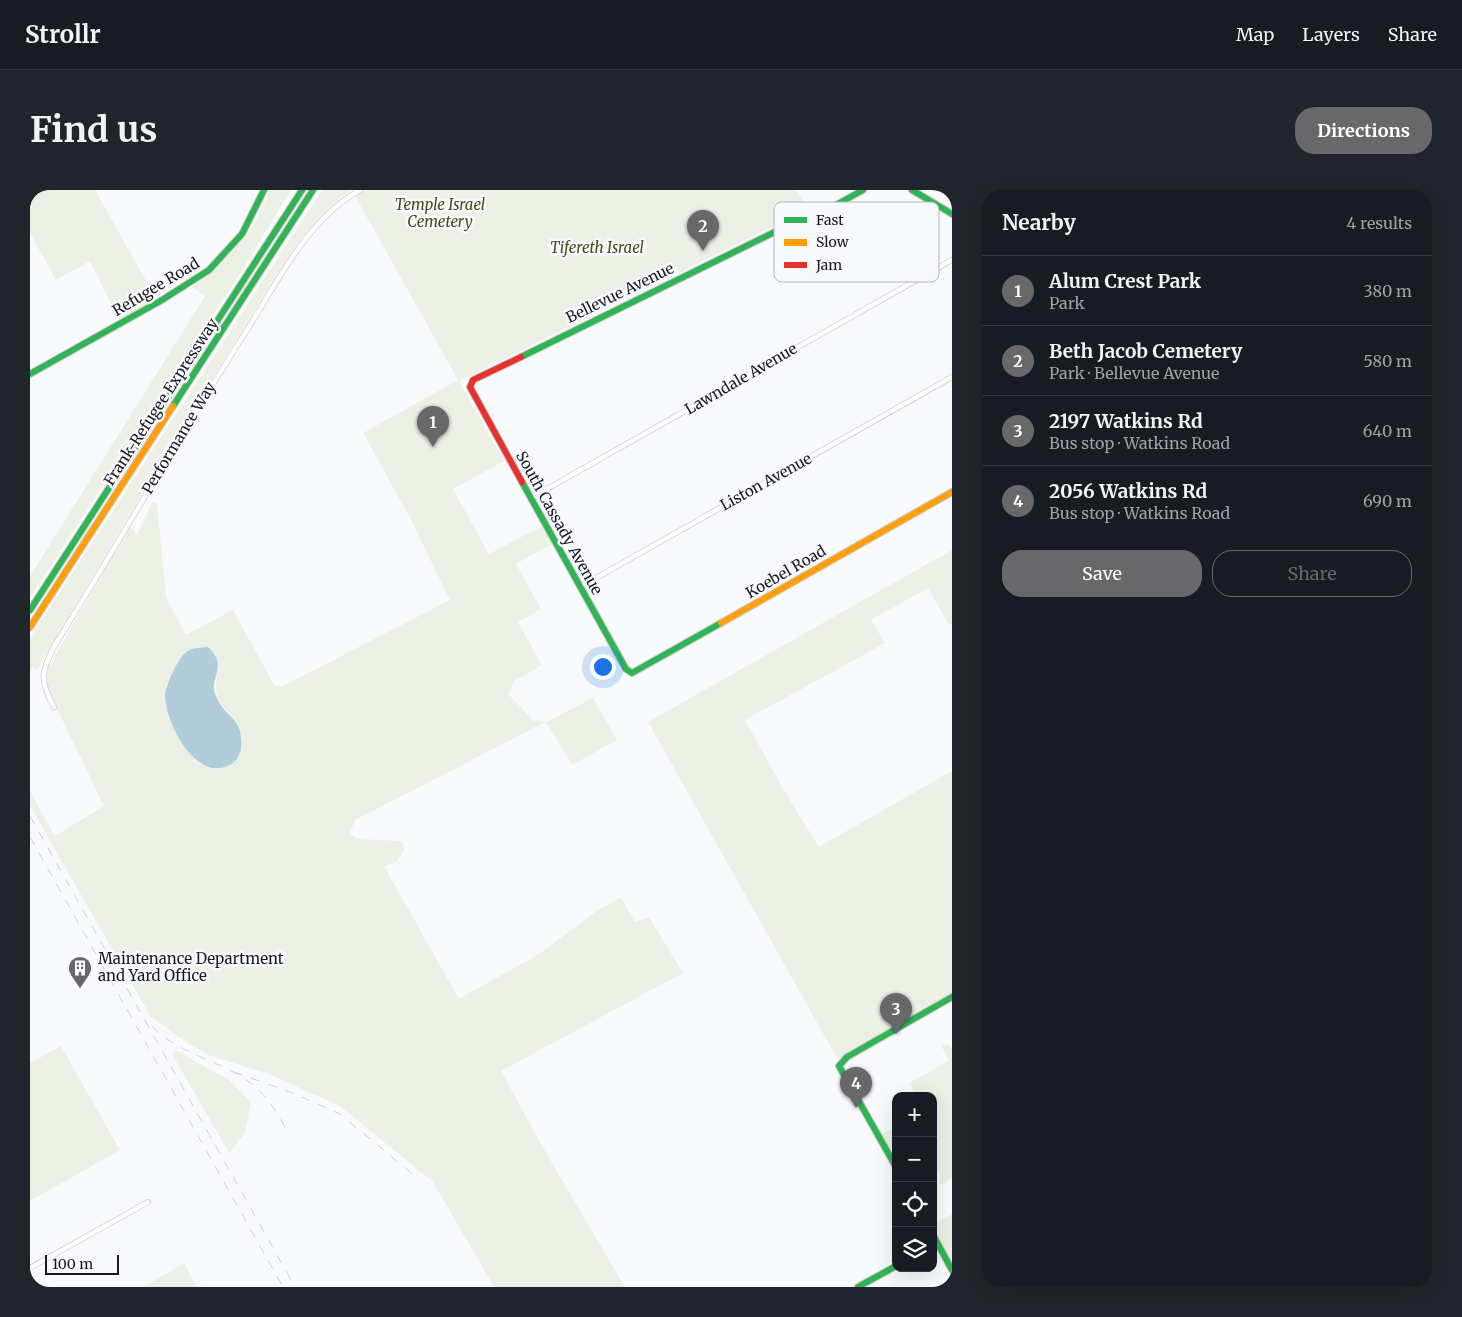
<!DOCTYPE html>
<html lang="en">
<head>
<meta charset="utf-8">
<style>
	:root { --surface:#171b24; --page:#20242c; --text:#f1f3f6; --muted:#9ea1a6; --line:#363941; --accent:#68686b }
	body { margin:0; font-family:Merriweather,serif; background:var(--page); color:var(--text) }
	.controls { position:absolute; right:15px; bottom:15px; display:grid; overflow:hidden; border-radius:10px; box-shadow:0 5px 20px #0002 }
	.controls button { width:45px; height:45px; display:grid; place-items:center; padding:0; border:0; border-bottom:1px solid var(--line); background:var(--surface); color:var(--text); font:25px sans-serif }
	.scale { position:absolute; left:15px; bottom:12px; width:74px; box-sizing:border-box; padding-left:5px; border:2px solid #1a1a1d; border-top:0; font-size:14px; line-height:18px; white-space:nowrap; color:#1a1a1d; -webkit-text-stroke:4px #f7f9ff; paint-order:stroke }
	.you { position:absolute; left:572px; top:476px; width:18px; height:18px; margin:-12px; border:4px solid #fff; border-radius:50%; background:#1a73e8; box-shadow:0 0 0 8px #1a73e833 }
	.badge { display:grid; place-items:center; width:32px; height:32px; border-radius:50%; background:var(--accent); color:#fff; font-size:16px; font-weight:700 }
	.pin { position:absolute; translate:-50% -41px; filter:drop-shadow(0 1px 2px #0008) }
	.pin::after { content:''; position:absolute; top:26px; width:18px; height:15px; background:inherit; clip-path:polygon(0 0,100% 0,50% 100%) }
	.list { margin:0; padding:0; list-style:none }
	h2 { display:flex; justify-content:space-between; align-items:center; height:65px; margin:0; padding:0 20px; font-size:21px }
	h2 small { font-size:16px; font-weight:400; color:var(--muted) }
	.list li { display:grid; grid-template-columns:32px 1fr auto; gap:15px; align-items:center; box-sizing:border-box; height:70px; padding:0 20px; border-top:1px solid var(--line) }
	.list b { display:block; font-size:19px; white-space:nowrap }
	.list p { margin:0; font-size:16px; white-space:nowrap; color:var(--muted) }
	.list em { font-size:16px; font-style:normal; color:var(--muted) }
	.actions { display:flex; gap:10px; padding:15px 20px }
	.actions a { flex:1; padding:11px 0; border:1px solid var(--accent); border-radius:20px; text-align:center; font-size:18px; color:var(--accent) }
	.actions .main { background:var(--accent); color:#fff }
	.icon { flex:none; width:28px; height:28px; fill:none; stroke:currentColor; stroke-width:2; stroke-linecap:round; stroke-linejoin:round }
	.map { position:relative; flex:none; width:922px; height:1097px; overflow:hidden; border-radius:20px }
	header { display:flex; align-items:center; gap:30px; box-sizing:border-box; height:70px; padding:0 25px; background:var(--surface); border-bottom:1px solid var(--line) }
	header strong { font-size:24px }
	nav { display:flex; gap:28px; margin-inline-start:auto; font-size:18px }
	.intro { display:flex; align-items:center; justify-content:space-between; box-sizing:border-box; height:120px; padding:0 30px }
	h1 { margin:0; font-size:35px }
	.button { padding:12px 22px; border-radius:20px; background:var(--accent); color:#fff; font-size:18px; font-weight:700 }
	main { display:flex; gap:30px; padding:0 30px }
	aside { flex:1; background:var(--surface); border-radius:20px; box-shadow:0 5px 20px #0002 }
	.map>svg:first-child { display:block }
	.green { fill:#edf1e5; fill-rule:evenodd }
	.water { fill:#b1cdda }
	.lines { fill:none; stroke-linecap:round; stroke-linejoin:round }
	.street-casing { stroke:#cacbce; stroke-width:6 }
	.fast-casing { stroke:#cacbce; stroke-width:8 }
	.slow-casing { stroke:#cacbce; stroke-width:8 }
	.jam-casing { stroke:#cacbce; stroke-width:8 }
	.street { stroke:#fefeff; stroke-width:4.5 }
	.fast { stroke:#30b455; stroke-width:6 }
	.slow { stroke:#ff9f0a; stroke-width:6 }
	.jam { stroke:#e5322d; stroke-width:6 }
	.rail { stroke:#cecfcf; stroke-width:1; stroke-dasharray:9 9; stroke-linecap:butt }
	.labels { text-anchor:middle; stroke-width:5; stroke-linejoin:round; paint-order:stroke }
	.park-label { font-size:15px; font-style:italic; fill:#464d14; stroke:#f7f9ff }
	.street-label { font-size:15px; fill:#1a1a1d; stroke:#f7f9ff }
	.poi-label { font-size:15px; fill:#1a1a1d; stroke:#f7f9ff; text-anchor:start }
	.key { fill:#f7f9ff; stroke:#b5b6bb; stroke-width:1 }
	.key-label { font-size:14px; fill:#1a1a1d }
</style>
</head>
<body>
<header>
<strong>Strollr</strong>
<nav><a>Map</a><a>Layers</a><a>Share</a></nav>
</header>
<div class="intro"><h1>Find us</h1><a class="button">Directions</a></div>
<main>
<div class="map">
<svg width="922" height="1097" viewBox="0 0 922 1097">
	<rect width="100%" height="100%" fill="#f9fafd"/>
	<path class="green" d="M0 0H65L126 108 89 130 60 71 26 90 0 43Z
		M239 0H261L213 79 0 408V386L175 106 162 97C198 68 225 45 239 0Z
		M292 0H321C269 37 239 99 205 152 137 260 72 370 7 480L3 477 0 482V448Z
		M336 0H766L779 19 429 191 474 271 423 299 459 364 512 336 522 354 486 374 511 419 488 432 512 475 484 491 479 505 504 531 516 532 563 508 587 550 542 575 516 532 325 630 320 643 327 649 372 651 375 659 366 672 354 676 429 809 509 764 568 720 591 707 605 732 619 727 653 783 471 881 519 968 595 1097H464L403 992 310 916 236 883 178 865 156 852 121 827 0 616V601L25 646 74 616 19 502 16 485 22 471 100 335 107 345 122 313H127L136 407 156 445 203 420 244 495 251 497 420 410 378 324 333 243 428 190 325 6ZM189 478C181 509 189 510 207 533L190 579 178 578 164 571Z
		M922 360V434L919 435 898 398 841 430 855 453 715 530 755 602 789 657 922 581V803L808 870 618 532Z
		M911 855H919L922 859V988L912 995 909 993 910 985 907 978 903 980V906H886L879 893 919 871Z
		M31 856 90 960 0 1011V873Z
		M147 861 199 890 221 912 215 943 199 963 142 864Z
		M866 936V973L850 946Z
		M922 1024V1073C913 1064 903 1048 903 1035Z
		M154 1073 167 1097H113L115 1096Z"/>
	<path class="water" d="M178 457C200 478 177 487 186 506 196 530 214 526 211 559 210 564 206 572 201 574 167 595 136 534 135 506 135 497 148 468 156 462 162 457 171 458 178 457Z"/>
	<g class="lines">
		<g class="street-casing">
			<path id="street" d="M501 308 922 70
				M550 397 922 187
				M24 517C9 489 11 483 25 455 90 351 150 244 217 140 248 91 277 30 330 0
				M0 1078 118 1012"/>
		</g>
		<g class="fast-casing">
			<path id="fast" d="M882 0 922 24
				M491 167 769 30 797 20 833 0
				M0 184 132 110 179 80 212 44 234 0
				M143 216 283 0
				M492 292 596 479 602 483 691 433
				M0 420 272 0
				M866 977 809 876 817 867 922 807
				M903 1045 922 1080
				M828 1097 866 1076"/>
		</g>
		<g class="slow-casing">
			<path id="slow" d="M691 433 922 302
				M0 437 143 216"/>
		</g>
		<g class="jam-casing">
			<path id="jam" d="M491 167 443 190 440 197 492 292"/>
		</g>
		<use href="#street" class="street"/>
		<use href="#fast" class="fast"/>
		<use href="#slow" class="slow"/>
		<use href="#jam" class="jam"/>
		<path class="rail" d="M0 626 265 1097
			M0 647 253 1097
			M122 836C147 863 182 868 212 887 234 900 247 921 258 943
			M204 882 260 902 310 924 386 987"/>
	</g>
	<defs>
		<g id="building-pin" transform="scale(1.25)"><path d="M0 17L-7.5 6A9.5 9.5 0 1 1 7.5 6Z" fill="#68686b" stroke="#f7f9ff"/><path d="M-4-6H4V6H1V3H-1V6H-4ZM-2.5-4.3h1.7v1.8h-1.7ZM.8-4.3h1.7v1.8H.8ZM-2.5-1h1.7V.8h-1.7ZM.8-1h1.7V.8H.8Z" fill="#fff"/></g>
	</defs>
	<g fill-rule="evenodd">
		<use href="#building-pin" x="50" y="778"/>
	</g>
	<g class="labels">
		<g class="park-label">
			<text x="410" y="20">Temple Israel<tspan x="410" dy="17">Cemetery</tspan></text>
			<text x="567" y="63">Tifereth Israel</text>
		</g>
		<g class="street-label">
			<text transform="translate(126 97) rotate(-31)" y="5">Refugee Road</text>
			<text transform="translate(590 103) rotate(-26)" y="5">Bellevue Avenue</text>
			<text transform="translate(711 189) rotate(-30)" y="5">Lawndale Avenue</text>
			<text transform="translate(131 212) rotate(-57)" y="5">Frank-Refugee Expressway</text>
			<text transform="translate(149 248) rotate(-59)" y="5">Performance Way</text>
			<text transform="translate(736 292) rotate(-29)" y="5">Liston Avenue</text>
			<text transform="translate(529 333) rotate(61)" y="5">South Cassady Avenue</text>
			<text transform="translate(756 382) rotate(-30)" y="5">Koebel Road</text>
		</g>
		<g class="poi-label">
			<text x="68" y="774">Maintenance Department<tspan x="68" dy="17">and Yard Office</tspan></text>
		</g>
	</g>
	<rect x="744" y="12" width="165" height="80" rx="8" class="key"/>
	<rect x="754" y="27" width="23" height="6" fill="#30b455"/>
	<rect x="754" y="49" width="23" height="7" fill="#ff9f0a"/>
	<rect x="754" y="72" width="23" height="6" fill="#e5322d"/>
	<g class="key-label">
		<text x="786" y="35">Fast</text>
		<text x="786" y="57">Slow</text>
		<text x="786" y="80">Jam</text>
	</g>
</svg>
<div class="controls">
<button>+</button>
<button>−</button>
<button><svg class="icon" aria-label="locate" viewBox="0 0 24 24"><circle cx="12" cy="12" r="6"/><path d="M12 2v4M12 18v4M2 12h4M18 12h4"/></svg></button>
<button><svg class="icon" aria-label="layers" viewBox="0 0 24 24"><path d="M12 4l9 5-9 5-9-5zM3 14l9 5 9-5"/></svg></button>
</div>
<div class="scale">100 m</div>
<div class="you"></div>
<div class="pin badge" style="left:403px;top:257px">1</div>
<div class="pin badge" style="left:673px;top:61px">2</div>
<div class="pin badge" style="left:866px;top:844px">3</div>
<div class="pin badge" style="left:826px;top:918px">4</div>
</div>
<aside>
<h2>Nearby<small>4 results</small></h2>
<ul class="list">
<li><span class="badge">1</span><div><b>Alum Crest Park</b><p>Park</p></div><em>380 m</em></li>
<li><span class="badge">2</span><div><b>Beth Jacob Cemetery</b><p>Park · Bellevue Avenue</p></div><em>580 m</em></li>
<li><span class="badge">3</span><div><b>2197 Watkins Rd</b><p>Bus stop · Watkins Road</p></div><em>640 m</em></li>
<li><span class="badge">4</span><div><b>2056 Watkins Rd</b><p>Bus stop · Watkins Road</p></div><em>690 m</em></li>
</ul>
<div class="actions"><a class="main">Save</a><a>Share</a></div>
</aside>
</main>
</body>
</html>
